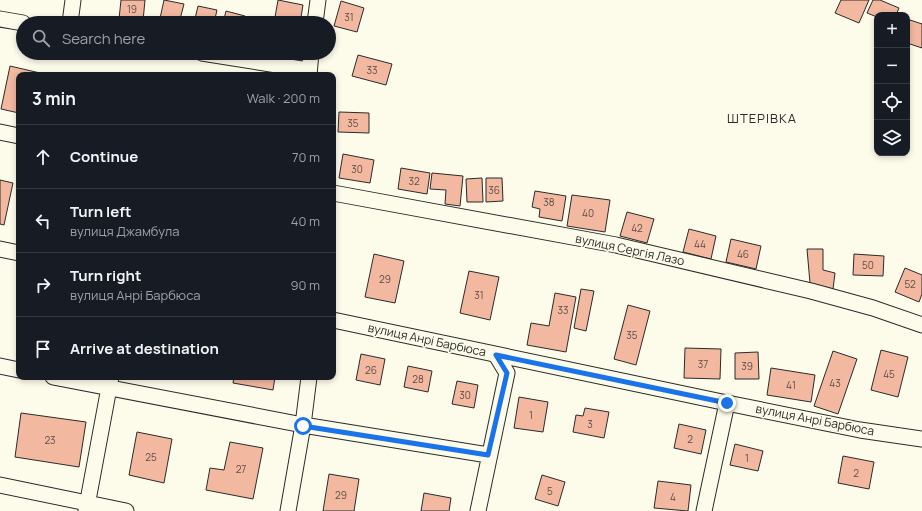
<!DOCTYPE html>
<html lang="en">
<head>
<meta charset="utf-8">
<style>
	:root { --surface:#171b24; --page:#20242c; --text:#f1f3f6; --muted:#9ea1a6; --line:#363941 }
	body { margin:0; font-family:Manrope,sans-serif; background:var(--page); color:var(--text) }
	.controls { position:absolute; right:12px; top:12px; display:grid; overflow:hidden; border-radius:8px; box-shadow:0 2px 6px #0003 }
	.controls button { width:36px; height:36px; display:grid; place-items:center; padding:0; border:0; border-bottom:1px solid var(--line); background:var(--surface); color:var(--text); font:20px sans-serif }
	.stop { position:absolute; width:12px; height:12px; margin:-9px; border:3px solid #1a73e8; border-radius:50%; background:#fff }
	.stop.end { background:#1a73e8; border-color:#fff; box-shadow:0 1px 4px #0008 }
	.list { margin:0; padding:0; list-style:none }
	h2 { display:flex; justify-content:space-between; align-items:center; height:52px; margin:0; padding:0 16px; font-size:17px }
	h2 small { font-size:13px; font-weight:400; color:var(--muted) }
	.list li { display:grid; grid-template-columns:26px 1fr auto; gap:12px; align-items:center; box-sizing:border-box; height:64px; padding:0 16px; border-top:1px solid var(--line) }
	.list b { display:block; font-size:15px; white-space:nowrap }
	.list p { margin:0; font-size:13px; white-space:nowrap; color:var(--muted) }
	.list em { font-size:13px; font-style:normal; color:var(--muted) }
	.icon { flex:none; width:22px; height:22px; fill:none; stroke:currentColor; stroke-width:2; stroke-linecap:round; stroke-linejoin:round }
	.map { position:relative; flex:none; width:922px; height:511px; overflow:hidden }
	.search { position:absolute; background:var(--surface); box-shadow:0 2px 6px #0003; left:16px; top:16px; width:320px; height:44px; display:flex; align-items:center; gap:10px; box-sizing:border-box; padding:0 14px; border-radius:22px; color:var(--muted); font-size:15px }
	.panel { position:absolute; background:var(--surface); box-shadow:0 2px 6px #0003; left:16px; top:72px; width:320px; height:308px; border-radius:8px }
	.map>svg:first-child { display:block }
	.building { fill:#f2b8a0; stroke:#2b2b2b }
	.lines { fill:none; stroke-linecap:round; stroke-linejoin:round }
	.minor-casing { stroke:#2b2b2b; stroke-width:17 }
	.minor { stroke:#fdfbea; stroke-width:15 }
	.route { stroke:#1a73e8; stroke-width:5 }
	.labels { text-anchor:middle; stroke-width:3; stroke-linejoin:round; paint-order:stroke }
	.number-label { font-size:10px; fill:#5d4e48 }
	.street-label { font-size:12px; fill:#2b2b2b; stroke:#fdfbea }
	.neighbourhood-label { font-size:13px; letter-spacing:1px; fill:#2b2b2b; stroke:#fdfbea }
</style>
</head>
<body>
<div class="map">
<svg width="922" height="511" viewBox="0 0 922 511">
	<rect width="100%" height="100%" fill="#fdfbea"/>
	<path class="building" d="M121 0H145L143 21 119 19Z
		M164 0 184 4 179 23H159Z
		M278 0 303 5 300 23H274Z
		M841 0H869L859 23 835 13Z
		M873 0H880L899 8 896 15H877V17L867 13Z
		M341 1 364 8 357 32 334 26Z
		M198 6 217 10 214 23H194Z
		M226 11 245 16 244 23H223Z
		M910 20 922 24V48L907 43V28Z
		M358 55 392 64 386 85 352 76Z
		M10 66 40 73 39 75H19V113L1 109Z
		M339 112 369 113V133L338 132Z
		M343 154 374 160 370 183 339 178Z
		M401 168 430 173 427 194 398 189Z
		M432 173 463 176 460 206 445 204 446 190 430 189Z
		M482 178 483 202H467L466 179Z
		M486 178H502L503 201 486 202Z
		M0 180 13 183 4 225 0 224Z
		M535 191 566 196 562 221 539 217 540 209 532 207Z
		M572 195 610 200 605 232 567 226Z
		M627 212 654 219 647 243 620 236Z
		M689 229 716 236 711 259 683 252Z
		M731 239 761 246 756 269 726 262Z
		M807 249H823V270L835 273 833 289 810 283Z
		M374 254 404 261 395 303 365 297Z
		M854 254 884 256 883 276 853 275Z
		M905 268 922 275V294L919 302 895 292Z
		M469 271 499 277 490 320 460 313Z
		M581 289 594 291 586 331 574 328Z
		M555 293 576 297 566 352 527 345 531 323 549 326Z
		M628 305 650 311 636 365 614 359Z
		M685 348 721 349 720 379 684 378Z
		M881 350 908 357 898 397 871 390Z
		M833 351 857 359 838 414 814 406Z
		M758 352 759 379H735V353Z
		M361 354 385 359 380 385 356 380Z
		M408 366 432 371 428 392 404 387Z
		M771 368 815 375 811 402 767 395Z
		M234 377H275L273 390 233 383Z
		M457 381 478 385 474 408 452 404Z
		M519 397 548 402 543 432 514 428Z
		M585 408 609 412 604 438 573 432 576 415 583 416Z
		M21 413 86 422 79 467 15 457Z
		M679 424 706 430 701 454 674 448Z
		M137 432 172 439 164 483 129 475Z
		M230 442 263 448 253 499 206 490 210 468 224 470Z
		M735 444 763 451 758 471 730 465Z
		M843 456 874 462 869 489 838 483Z
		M329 474 359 479 354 511H323Z
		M542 475 565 482 558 506 535 499Z
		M658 481 691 485 688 511 654 508Z
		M424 493 451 498 449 511H421Z"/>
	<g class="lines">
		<g class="minor-casing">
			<path id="minor" d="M0 19 23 23
				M70 23 73 0
				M315 23 318 0
				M202 53 308 70
				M309 75 311 53
				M0 132 19 136
				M333 193 616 245 811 291 873 308 922 325
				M0 249 19 253
				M333 320 727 403 860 430 922 439
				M0 366 19 370
				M53 377 303 425 488 455
				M0 485 126 511
				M86 511 111 377
				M288 511 303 425 309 377
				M478 511 507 373 496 355
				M704 511 727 403"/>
		</g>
		<use href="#minor" class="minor"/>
	</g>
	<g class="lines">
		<path class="route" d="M303 426 488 455 507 373 496 355 727 403"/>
	</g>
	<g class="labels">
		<g class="number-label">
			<text x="132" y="13">19</text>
			<text x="349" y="21">31</text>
			<text x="372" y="74">33</text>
			<text x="353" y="127">35</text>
			<text x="357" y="173">30</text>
			<text x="414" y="185">32</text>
			<text x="494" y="194">36</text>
			<text x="549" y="206">38</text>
			<text x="588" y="217">40</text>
			<text x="637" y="232">42</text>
			<text x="700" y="248">44</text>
			<text x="743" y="258">46</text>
			<text x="868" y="269">50</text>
			<text x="385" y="283">29</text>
			<text x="910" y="288">52</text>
			<text x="479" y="299">31</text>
			<text x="563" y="314">33</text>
			<text x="632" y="339">35</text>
			<text x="703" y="368">37</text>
			<text x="747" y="370">39</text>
			<text x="371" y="374">26</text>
			<text x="889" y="378">45</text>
			<text x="418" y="383">28</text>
			<text x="835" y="387">43</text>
			<text x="791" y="389">41</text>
			<text x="465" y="399">30</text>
			<text x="531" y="419">1</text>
			<text x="590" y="428">3</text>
			<text x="690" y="443">2</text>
			<text x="50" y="444">23</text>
			<text x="151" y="461">25</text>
			<text x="747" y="462">1</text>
			<text x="241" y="473">27</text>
			<text x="856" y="477">2</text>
			<text x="550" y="495">5</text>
			<text x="341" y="499">29</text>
			<text x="673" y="501">4</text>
		</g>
		<g class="street-label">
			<text transform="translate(630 250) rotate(12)" y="4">вулиця Сергія Лазо</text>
			<text transform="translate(427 340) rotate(12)" y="4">вулиця Анрі Барбюса</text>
			<text transform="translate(815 420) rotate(11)" y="4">вулиця Анрі Барбюса</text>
		</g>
		<g class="neighbourhood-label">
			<text x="762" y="123">ШТЕРIВКА</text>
		</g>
	</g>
</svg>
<div class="controls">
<button>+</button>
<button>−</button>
<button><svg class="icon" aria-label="locate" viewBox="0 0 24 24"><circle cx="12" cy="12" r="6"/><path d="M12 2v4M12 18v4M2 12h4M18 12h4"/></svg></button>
<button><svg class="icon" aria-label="layers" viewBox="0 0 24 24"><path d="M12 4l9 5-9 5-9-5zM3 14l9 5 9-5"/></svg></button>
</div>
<div class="stop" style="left:303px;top:426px"></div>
<div class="stop end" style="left:727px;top:403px"></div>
<div class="search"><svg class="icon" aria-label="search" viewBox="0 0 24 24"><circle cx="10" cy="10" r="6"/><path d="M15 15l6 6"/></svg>Search here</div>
<section class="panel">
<h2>3 min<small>Walk · 200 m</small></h2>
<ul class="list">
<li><svg class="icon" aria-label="ahead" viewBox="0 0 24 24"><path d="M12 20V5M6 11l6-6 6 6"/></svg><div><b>Continue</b></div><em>70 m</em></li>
<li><svg class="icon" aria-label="left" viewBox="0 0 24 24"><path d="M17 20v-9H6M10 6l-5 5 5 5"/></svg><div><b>Turn left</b><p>вулиця Джамбула</p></div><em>40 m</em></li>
<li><svg class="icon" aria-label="right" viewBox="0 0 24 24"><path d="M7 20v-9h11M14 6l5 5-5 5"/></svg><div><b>Turn right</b><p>вулиця Анрі Барбюса</p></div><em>90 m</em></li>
<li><svg class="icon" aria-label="arrive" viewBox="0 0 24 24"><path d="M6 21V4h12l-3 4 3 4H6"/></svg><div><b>Arrive at destination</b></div></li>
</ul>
</section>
</div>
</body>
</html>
